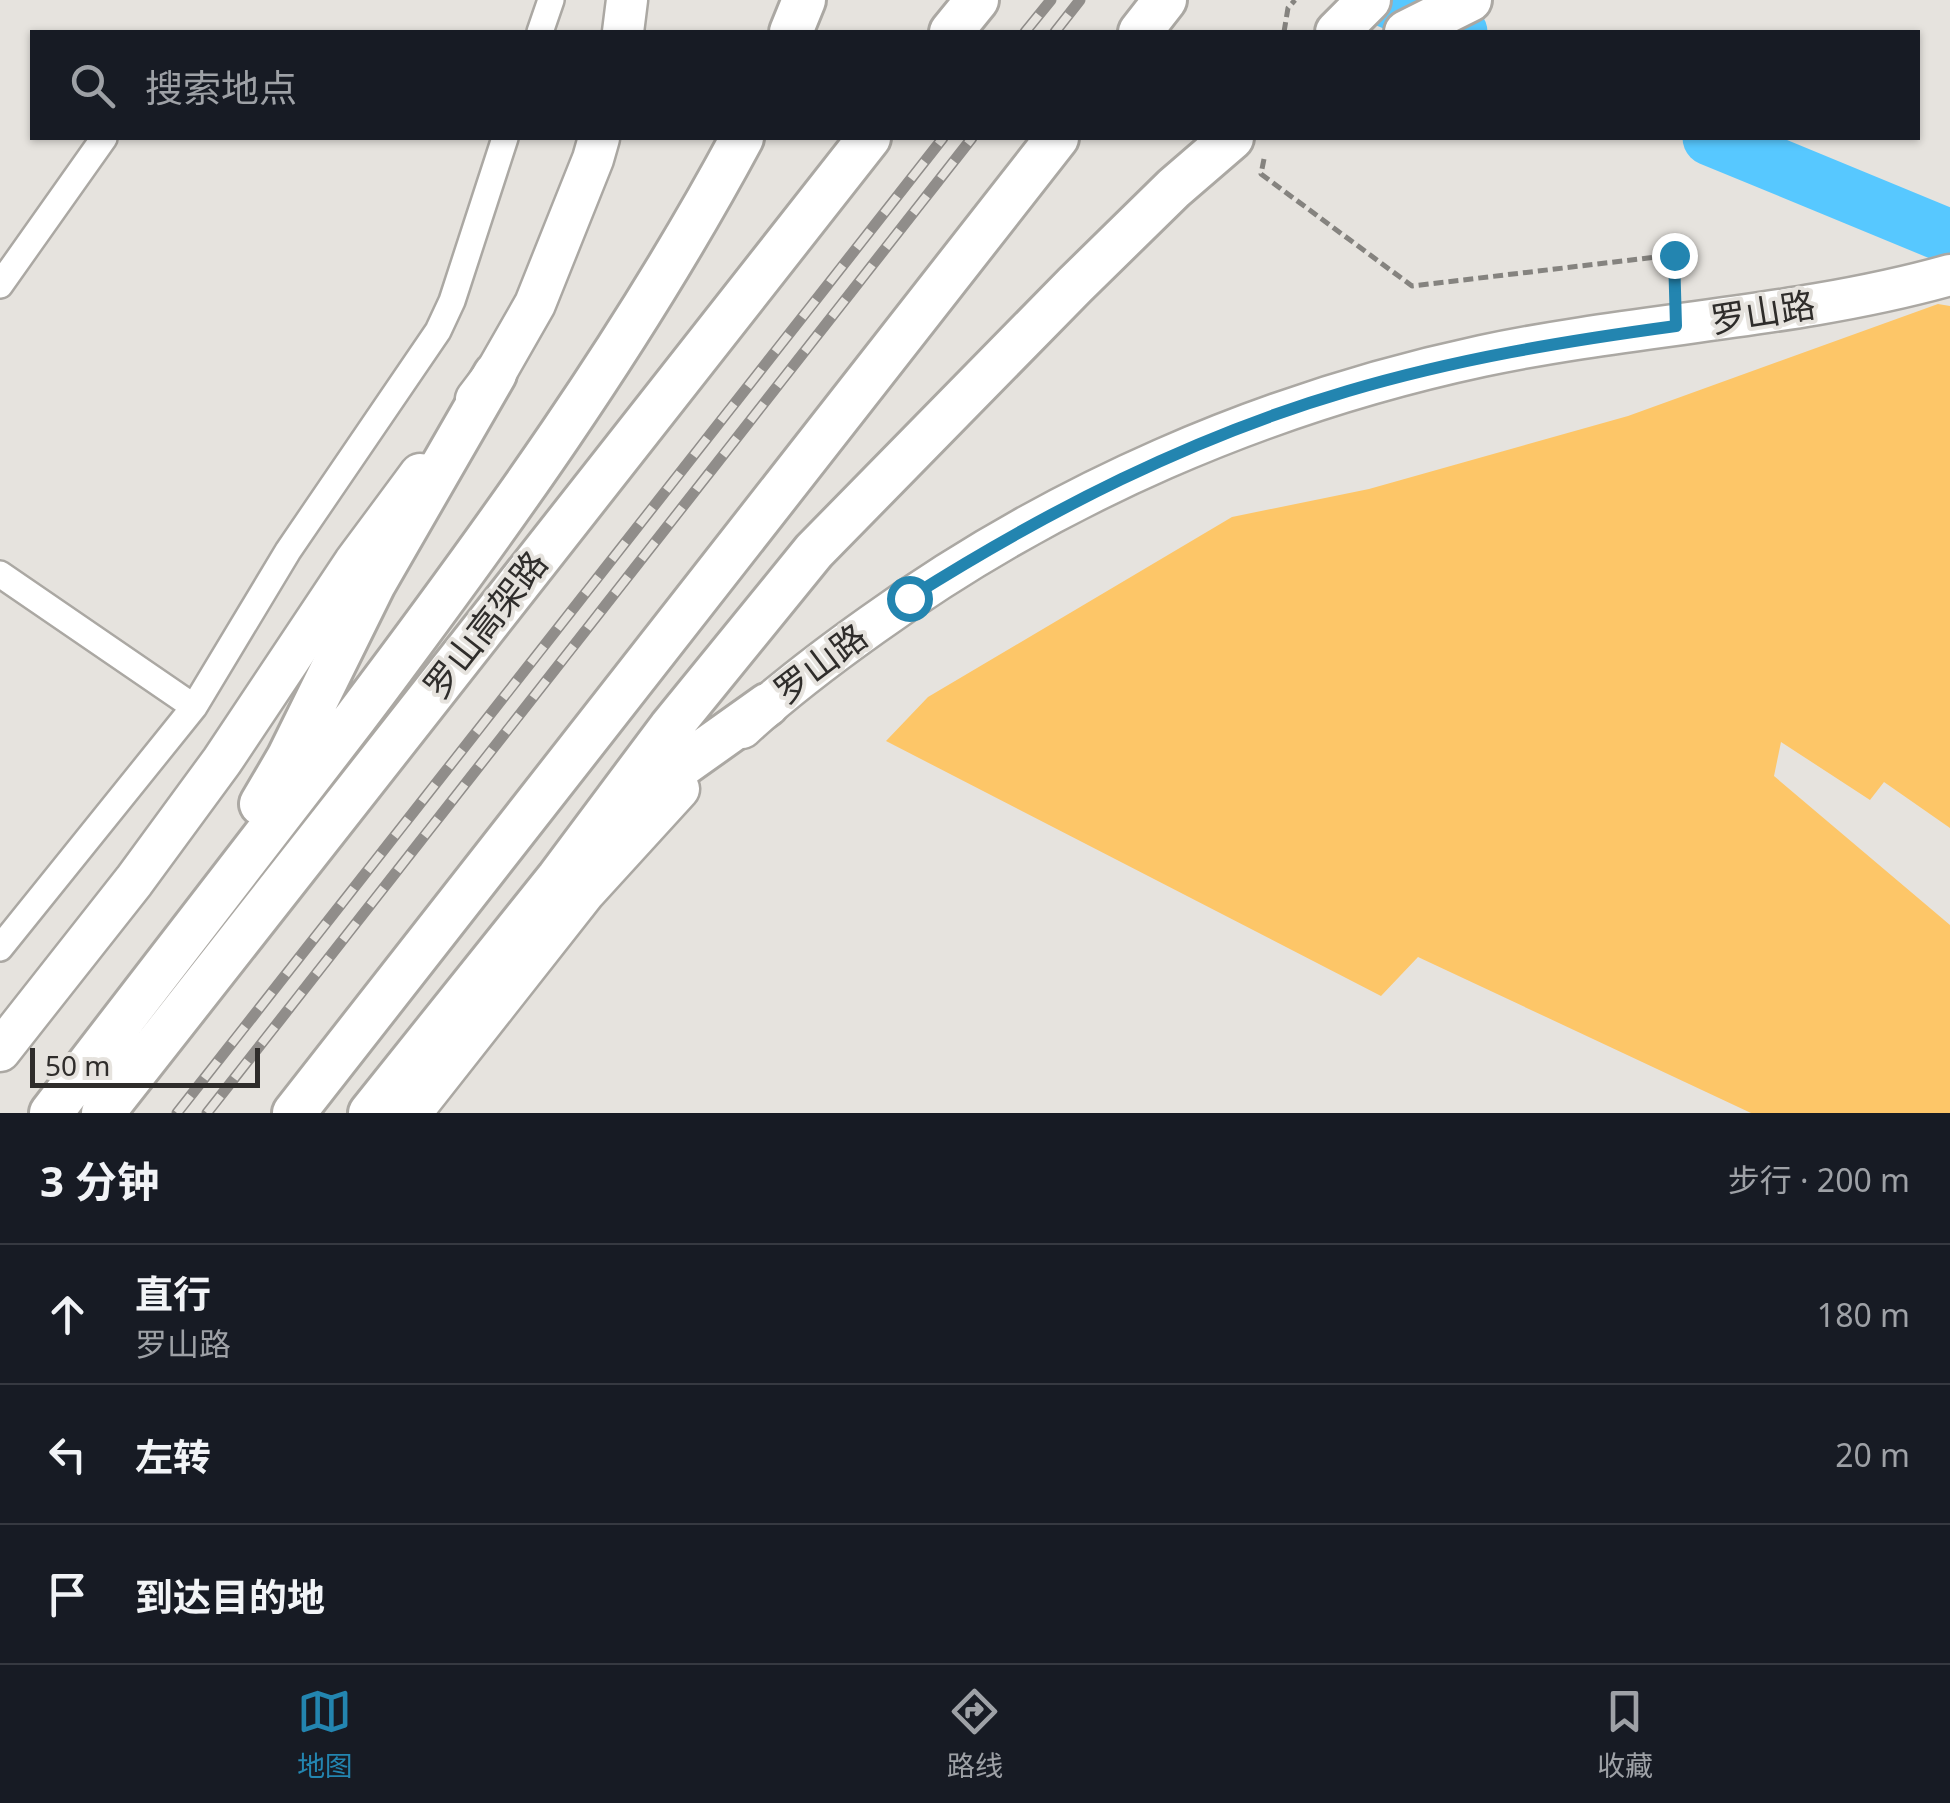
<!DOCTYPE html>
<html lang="zh">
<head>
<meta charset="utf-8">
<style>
	:root { --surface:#171b24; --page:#242831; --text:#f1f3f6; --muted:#9ea1a6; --line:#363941; --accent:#2385b0 }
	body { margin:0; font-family:"Noto Sans","Noto Sans SC",sans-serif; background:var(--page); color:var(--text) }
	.scale { position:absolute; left:30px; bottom:25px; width:230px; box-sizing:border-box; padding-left:10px; border:5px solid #2f2d2b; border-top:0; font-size:28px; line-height:35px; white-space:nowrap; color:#2f2d2b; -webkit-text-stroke:8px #e6e3de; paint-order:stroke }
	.stop { position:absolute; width:30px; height:30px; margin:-22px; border:8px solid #2385b0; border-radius:50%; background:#fff }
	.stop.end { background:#2385b0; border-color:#fff; box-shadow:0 2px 10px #0008 }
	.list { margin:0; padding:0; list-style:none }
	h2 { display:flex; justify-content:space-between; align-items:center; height:130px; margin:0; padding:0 40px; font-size:42px }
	h2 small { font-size:32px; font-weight:400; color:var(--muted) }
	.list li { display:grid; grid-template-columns:65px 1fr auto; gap:30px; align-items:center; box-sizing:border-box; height:140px; padding:0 40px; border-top:2px solid var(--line) }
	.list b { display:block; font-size:38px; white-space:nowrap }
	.list p { margin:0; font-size:32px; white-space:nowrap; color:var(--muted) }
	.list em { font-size:32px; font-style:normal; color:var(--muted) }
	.icon { flex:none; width:55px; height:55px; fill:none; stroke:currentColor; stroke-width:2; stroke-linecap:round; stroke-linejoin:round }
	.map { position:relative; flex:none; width:1950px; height:1113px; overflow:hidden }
	.search { position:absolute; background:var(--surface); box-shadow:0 2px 8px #0004; left:30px; right:30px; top:30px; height:110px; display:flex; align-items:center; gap:25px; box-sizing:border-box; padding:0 35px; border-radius:0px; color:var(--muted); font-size:38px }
	.sheet { height:550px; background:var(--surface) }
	nav { display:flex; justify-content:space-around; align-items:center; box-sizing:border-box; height:140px; border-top:2px solid var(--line); background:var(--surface); font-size:28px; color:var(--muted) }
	nav a { display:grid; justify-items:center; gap:5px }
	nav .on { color:var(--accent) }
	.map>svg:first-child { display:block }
	.green { fill:#fdc668 }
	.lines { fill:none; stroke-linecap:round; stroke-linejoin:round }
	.river { stroke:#57c8ff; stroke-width:55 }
	.minor-casing { stroke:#aba8a3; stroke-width:30 }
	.primary-casing { stroke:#aba8a3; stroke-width:45 }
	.trunk-casing { stroke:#aba8a3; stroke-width:48 }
	.path { stroke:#85837f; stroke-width:5; stroke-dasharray:10 5; stroke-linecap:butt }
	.minor { stroke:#fff; stroke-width:25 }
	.primary { stroke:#fff; stroke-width:40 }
	.trunk { stroke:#fff; stroke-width:42 }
	.rail-casing { stroke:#908d8a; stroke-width:11 }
	.rail { stroke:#e6e3de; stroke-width:8; stroke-dasharray:22; stroke-linecap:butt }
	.route { stroke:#2385b0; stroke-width:12 }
	.labels { text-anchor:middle; stroke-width:8; stroke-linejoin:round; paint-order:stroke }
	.street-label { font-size:35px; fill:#2f2d2b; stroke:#e6e3de }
</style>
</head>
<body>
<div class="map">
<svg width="1950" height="1113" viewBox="0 0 1950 1113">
	<rect width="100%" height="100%" fill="#e6e3de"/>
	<path class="green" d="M1938 304 1950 306V828L1884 782 1870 800 1781 742 1774 776 1950 925V1113H1751L1418 957 1381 996 886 741 928 697 1232 517 1369 489 1628 416Z"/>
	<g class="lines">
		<path class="river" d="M1387 0 1460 32
			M1710 138 1950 237"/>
		<g class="minor-casing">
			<path id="minor" d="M540 32 551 0
				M0 285 104 138
				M0 574 194 707
				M0 948 194 707 288 551 438 331 452 301 505 138"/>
		</g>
		<g class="primary-casing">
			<path id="primary" d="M623 32 627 0
				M476 399 495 374 535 304 593 159 599 138
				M742 728C783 690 827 657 872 625 1054 494 1263 403 1482 356 1637 323 1797 318 1950 275
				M0 1051 134 881 222 761 354 563 420 474
				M411 1113 585 892 679 789"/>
		</g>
		<g class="trunk-casing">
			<path id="trunk" d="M791 32 804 0
				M951 32 977 0
				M1140 32 1165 0
				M1337 32 1369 0
				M1406 32 1470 0
				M261 804 288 758 374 584 495 374
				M627 813 680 767 767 705
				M51 1113C153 982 255 850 356 717 496 531 632 343 742 138
				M103 1113 869 138
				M294 1113 1057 138
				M370 1113 558 878 670 728 814 551 1075 285 1174 188 1232 138"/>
		</g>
		<path class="path" d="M1284 32 1288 8 1295 0
			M1264 159 1261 174 1412 286 1673 255 1675 293"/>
		<use href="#minor" class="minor"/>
		<use href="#primary" class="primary"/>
		<use href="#trunk" class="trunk"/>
		<g class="rail-casing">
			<path id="rail" d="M1025 32 1051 0
				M1055 32 1080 0
				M177 1113 943 138
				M207 1113 972 138"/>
		</g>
		<use href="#rail" class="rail"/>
	</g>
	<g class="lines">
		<path class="route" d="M909 598C1047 511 1191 437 1348 391 1456 359 1565 341 1676 326L1674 255"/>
	</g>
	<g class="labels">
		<g class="street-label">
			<text transform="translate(1763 313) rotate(-9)" y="12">罗山路</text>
			<text transform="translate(486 625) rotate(-52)" y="12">罗山高架路</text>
			<text transform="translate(821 664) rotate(-37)" y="12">罗山路</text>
		</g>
	</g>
</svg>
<div class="scale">50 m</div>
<div class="stop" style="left:909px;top:598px"></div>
<div class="stop end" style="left:1674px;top:255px"></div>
<div class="search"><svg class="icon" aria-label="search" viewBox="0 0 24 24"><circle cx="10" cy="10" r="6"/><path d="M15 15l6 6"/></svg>搜索地点</div>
</div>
<section class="sheet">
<h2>3 分钟<small>步行 · 200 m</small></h2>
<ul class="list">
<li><svg class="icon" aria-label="ahead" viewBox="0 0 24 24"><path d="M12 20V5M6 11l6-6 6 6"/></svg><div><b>直行</b><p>罗山路</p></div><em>180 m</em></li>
<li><svg class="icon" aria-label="left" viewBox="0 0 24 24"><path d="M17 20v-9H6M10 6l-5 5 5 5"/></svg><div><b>左转</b></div><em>20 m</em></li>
<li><svg class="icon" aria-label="arrive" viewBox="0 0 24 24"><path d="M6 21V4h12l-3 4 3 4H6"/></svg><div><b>到达目的地</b></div></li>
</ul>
</section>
<nav>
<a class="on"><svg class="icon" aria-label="map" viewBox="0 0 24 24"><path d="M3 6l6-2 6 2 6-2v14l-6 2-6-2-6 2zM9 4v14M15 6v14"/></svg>地图</a>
<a><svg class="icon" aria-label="directions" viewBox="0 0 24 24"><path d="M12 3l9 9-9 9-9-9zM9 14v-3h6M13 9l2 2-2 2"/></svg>路线</a>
<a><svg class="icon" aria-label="saved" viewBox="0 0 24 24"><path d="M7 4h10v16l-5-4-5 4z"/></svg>收藏</a>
</nav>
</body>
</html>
